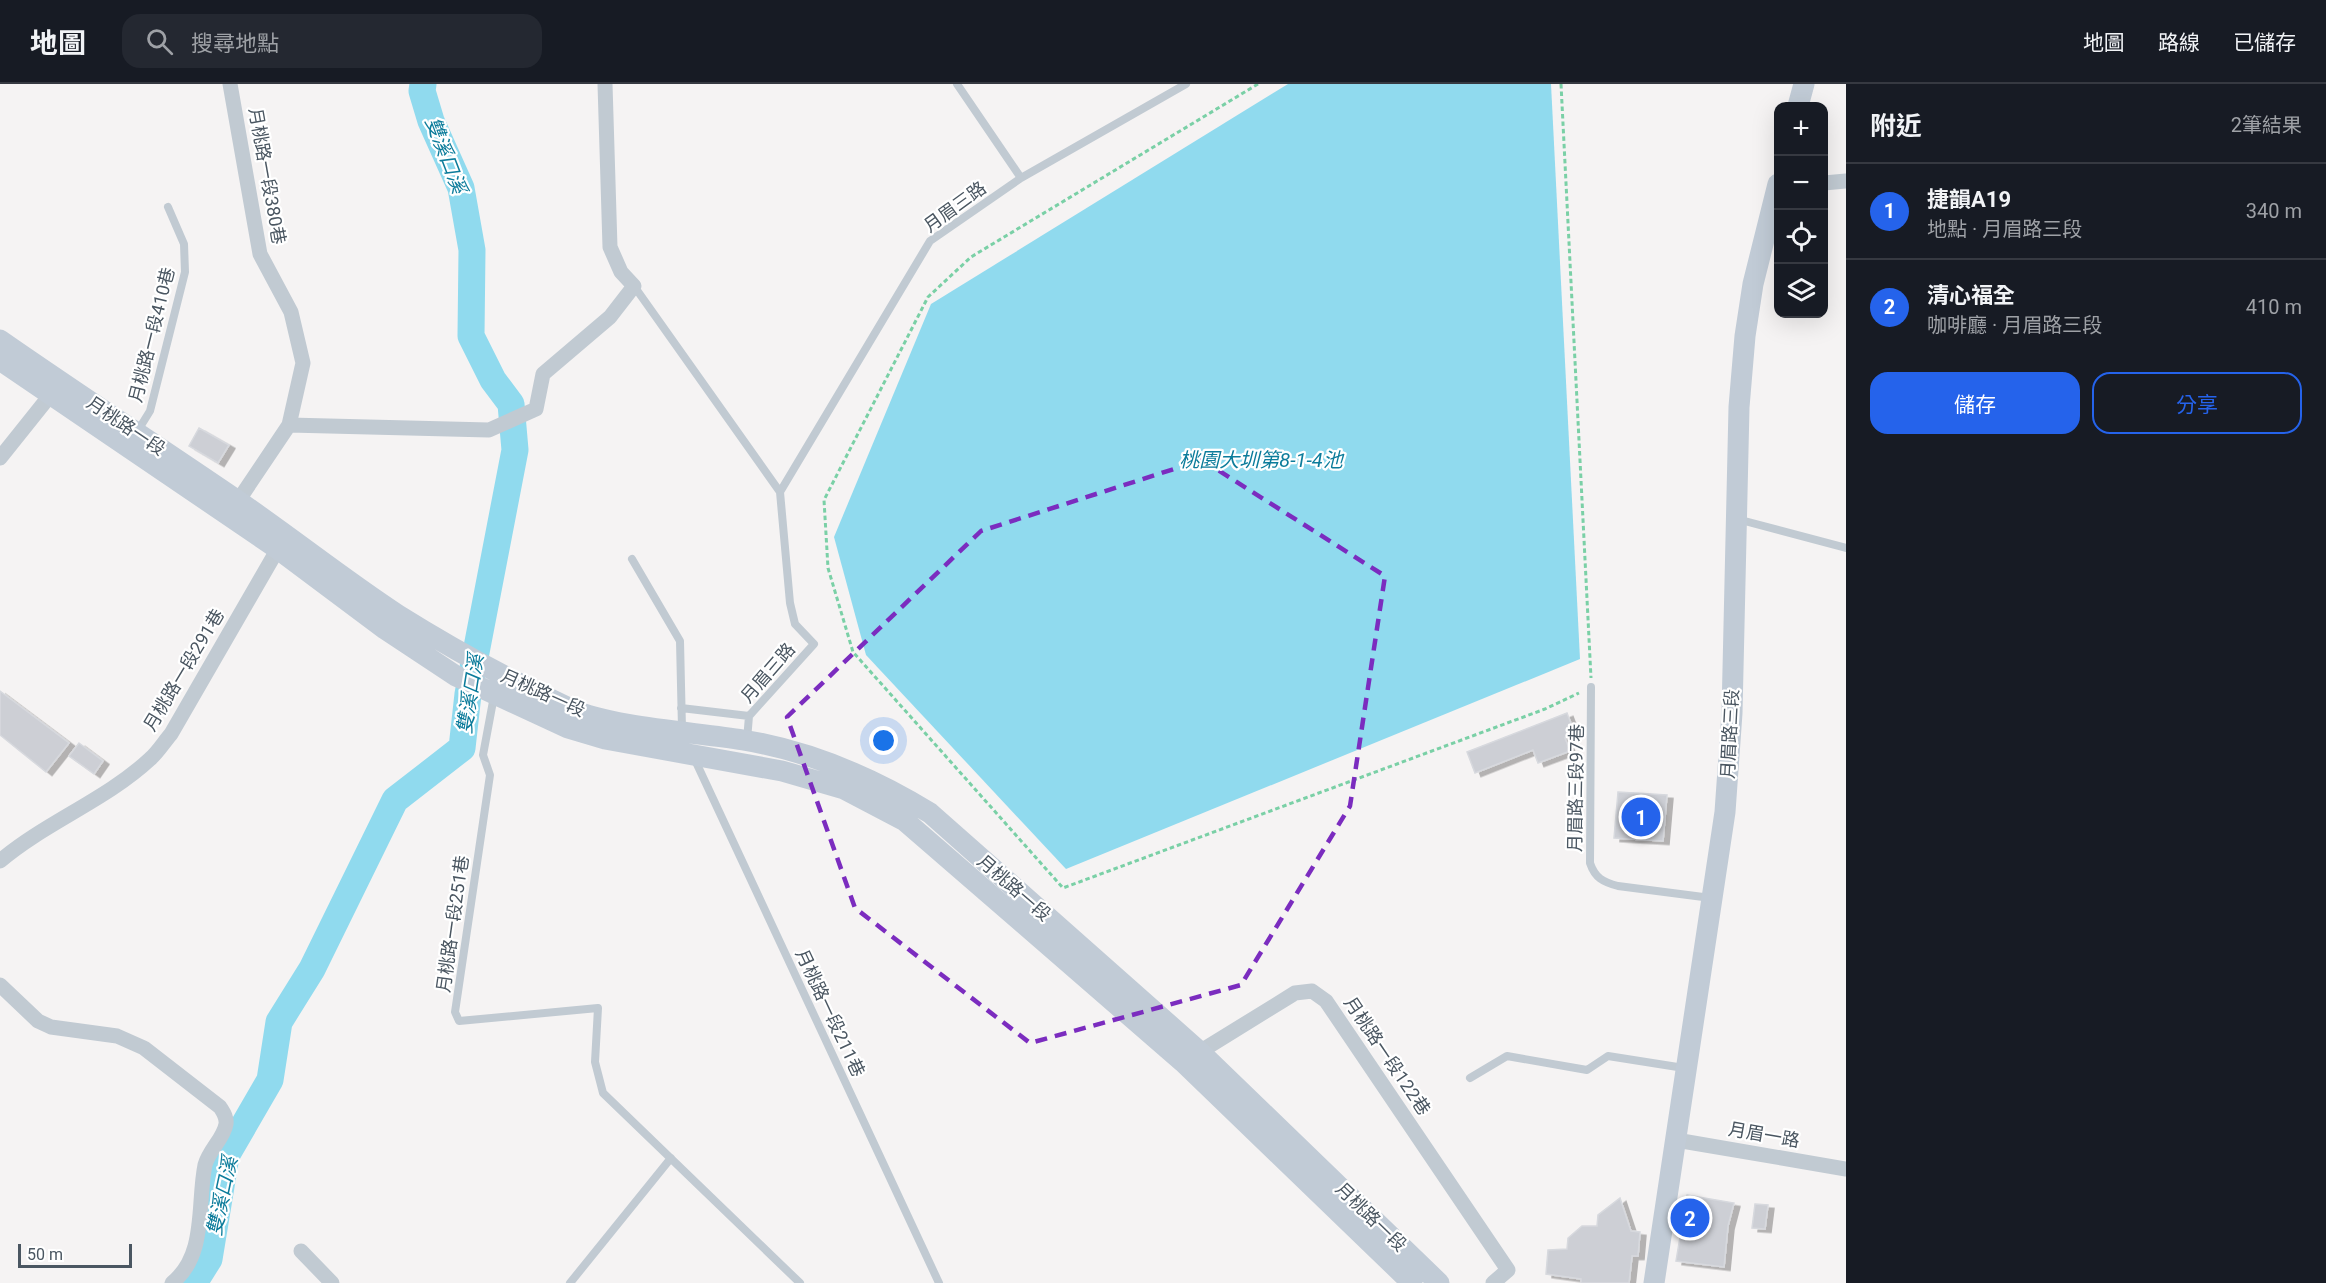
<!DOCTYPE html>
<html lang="zh-TW">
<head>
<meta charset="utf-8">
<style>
	:root { --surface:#171b24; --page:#242831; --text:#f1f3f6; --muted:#9ea1a6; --line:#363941; --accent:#2563eb }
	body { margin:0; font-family:Roboto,"Noto Sans TC",sans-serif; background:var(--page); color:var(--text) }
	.controls { position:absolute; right:18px; top:18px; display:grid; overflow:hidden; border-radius:12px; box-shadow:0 6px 24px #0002 }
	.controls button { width:54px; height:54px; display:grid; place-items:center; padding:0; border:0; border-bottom:2px solid var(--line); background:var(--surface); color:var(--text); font:30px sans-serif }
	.scale { position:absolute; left:18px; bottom:15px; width:114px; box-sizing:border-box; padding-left:6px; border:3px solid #4a5661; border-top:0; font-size:16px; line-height:21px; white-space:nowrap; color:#4a5661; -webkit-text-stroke:4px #fff; paint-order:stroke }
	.you { position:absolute; left:884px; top:657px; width:21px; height:21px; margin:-15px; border:4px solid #fff; border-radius:50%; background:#1a73e8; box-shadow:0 0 0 9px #1a73e833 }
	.badge { display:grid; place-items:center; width:39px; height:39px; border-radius:50%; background:var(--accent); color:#fff; font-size:20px; font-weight:700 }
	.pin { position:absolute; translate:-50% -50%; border:3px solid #fff; box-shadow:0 2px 6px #0006 }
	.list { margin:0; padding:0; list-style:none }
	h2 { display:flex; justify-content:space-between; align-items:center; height:78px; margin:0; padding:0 24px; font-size:26px }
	h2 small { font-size:20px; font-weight:400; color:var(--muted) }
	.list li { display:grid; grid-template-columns:39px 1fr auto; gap:18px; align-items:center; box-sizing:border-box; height:96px; padding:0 24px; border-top:2px solid var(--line) }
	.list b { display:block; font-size:22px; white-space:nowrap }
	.list p { margin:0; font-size:20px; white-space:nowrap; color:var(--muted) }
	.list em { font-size:20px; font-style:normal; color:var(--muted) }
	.actions { display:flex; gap:12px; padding:18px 24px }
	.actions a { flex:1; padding:14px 0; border:2px solid var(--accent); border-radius:18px; text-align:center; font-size:21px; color:var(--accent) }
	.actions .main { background:var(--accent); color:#fff }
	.icon { flex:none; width:33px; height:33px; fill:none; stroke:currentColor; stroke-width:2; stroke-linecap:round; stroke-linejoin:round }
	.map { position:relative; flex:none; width:1846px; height:1199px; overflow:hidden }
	header { display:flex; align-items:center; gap:36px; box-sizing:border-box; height:84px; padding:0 30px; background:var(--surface); border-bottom:2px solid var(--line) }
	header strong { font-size:28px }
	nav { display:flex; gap:33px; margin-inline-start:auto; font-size:21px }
	.search { width:420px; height:54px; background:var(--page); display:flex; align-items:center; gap:15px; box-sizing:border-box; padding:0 21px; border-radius:18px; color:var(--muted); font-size:22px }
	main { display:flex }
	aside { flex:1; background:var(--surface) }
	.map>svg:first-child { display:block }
	.water { fill:#90daee }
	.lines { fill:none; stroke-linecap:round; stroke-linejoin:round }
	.river { stroke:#90daee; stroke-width:27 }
	.building { fill:#cdcfd5; stroke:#d7d9de; stroke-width:1.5; filter:url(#shadow) }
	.path { stroke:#7ad0a6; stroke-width:3; stroke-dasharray:4.5 3; stroke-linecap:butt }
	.lane { stroke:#c1cad2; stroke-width:8 }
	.street { stroke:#c1cad2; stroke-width:15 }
	.secondary { stroke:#c1cbd6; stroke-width:21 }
	.marked { fill:none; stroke:#7b2cbf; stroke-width:4.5; stroke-dasharray:12 8; stroke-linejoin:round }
	.labels { text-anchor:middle; stroke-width:4.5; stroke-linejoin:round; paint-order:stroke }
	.street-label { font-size:18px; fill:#4a5661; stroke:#fff }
	.water-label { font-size:20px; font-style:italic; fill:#0c7c9b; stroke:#fff }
</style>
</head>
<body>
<header>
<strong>地圖</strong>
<div class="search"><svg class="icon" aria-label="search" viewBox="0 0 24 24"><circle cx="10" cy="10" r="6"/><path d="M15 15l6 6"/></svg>搜尋地點</div>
<nav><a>地圖</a><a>路線</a><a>已儲存</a></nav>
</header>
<main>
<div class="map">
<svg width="1846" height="1199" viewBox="0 0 1846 1199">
	<defs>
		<filter id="shadow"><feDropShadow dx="6" dy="3.5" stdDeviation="0" flood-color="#0004"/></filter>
	</defs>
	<rect width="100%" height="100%" fill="#f5f3f3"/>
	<path class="water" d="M1288 0H1551L1580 575 1066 785 866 571 834 453 931 220Z"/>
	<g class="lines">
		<path class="river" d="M194 1199 209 1175 226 1072 270 996 279 938 312 885 395 716 462 664 468 610 515 366 511 320 493 296 471 252 472 166 461 104 431 37 422 7 423 0"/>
	</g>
	<path class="building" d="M199 344 229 361 218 379 189 362Z
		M0 607 69 659 46 688 0 651Z
		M1567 629 1575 650 1565 654 1570 667 1538 679 1533 666 1475 689 1467 668Z
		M79 659 103 677 94 690 69 672Z
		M1618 708 1667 711 1663 757 1614 754Z
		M1687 1111 1734 1119 1728 1142 1724 1183 1676 1177Z
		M1620 1114 1631 1147 1640 1148 1638 1172H1632L1629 1199H1581V1195L1546 1190 1548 1166 1567 1165 1568 1154 1582 1142H1597L1598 1131Z
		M1755 1120 1768 1121 1765 1145 1752 1144Z"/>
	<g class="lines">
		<path class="path" d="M1258 0 971 173 928 213 824 416 828 484 853 568 1063 804 1545 625 1579 609
			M1561 0 1591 594"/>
		<path class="lane" d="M957 0 1021 94
			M634 202 780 408 930 157 1021 94 1186 0
			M137 348 150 327 185 188 184 160 168 123
			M1737 435 1846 464
			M632 475 680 557 682 645
			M1591 603 1590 779C1595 794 1603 798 1618 802L1711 814
			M494 612 483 671 490 691 455 928 459 937 598 924 595 978 603 1009 800 1199
			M681 624 749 632
			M747 656 749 632 814 560 795 540 790 519 780 408
			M695 676 939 1199
			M1470 994 1507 972 1587 986 1608 972 1684 984
			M570 1199 671 1074"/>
		<path class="street" d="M230 0 260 170 291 228 303 279 289 341 238 417
			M1824 99 1846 97
			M289 341 489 346 536 325 543 290 610 233 634 202 621 188 610 163 605 0
			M0 374 56 304
			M0 777C46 738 106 716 150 675 158 668 164 658 171 650L283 456
			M0 901 38 937 51 943 117 952 144 964 220 1023C223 1028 227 1033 226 1040 224 1054 209 1066 205 1081 197 1120 207 1171 172 1199
			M1193 972 1295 909 1312 907 1326 917 1508 1186 1493 1199
			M1676 1056 1846 1085
			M301 1167 332 1199"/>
		<path class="secondary" d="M1798 22 1804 0
			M0 256C79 311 159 363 238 417 292 454 343 495 398 531 454 566 511 597 571 625 614 644 695 648 743 656 810 667 873 694 930 729L1200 968 1439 1199
			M0 276 278 465 385 545 456 592 568 644 605 655 782 687 844 705 905 737 1183 978 1412 1199
			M1654 1199 1725 728 1732 629 1739 323 1745 252 1753 200 1778 100"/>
	</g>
	<path class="marked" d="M1202 376 1385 492 1350 722 1241 901 1030 959 855 824 787 633 981 447Z"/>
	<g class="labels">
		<g class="street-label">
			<text transform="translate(267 92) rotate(80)" y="6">月桃路一段380巷</text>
			<text transform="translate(955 123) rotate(-36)" y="6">月眉三路</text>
			<text transform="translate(152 251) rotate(-76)" y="6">月桃路一段410巷</text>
			<text transform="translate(126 342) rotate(34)" y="6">月桃路一段</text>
			<text transform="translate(184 586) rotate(-59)" y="6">月桃路一段291巷</text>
			<text transform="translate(768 589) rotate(-49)" y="6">月眉三路</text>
			<text transform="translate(543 609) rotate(24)" y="6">月桃路一段</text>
			<text transform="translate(1730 650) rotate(-87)" y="6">月眉路三段</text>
			<text transform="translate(1576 704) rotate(-89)" y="6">月眉路三段97巷</text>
			<text transform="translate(1014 804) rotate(41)" y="6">月桃路一段</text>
			<text transform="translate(453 840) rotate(-82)" y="6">月桃路一段251巷</text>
			<text transform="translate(830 929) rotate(65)" y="6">月桃路一段211巷</text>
			<text transform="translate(1387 972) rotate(56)" y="6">月桃路一段122巷</text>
			<text transform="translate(1764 1051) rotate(10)" y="6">月眉一路</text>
			<text transform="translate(1371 1133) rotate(44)" y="6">月桃路一段</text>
		</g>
		<g class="water-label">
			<text transform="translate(446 71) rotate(69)" y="7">雙溪口溪</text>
			<text x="1261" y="383">桃園大圳第8-1-4池</text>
			<text transform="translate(470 610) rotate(-81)" y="7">雙溪口溪</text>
			<text transform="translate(222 1112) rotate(-78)" y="7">雙溪口溪</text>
		</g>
	</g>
</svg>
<div class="controls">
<button>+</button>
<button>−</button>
<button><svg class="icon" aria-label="locate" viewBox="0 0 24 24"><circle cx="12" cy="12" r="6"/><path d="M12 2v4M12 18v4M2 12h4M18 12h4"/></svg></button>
<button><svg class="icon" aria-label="layers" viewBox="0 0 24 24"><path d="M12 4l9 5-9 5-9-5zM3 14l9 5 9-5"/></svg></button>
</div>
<div class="scale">50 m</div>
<div class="you"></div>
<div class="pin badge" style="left:1641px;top:733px">1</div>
<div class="pin badge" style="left:1690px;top:1134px">2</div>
</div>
<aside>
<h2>附近<small>2筆結果</small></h2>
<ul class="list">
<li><span class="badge">1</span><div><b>捷韻A19</b><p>地點 · 月眉路三段</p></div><em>340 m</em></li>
<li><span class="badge">2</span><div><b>清心福全</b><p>咖啡廳 · 月眉路三段</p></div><em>410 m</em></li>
</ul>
<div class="actions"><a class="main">儲存</a><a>分享</a></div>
</aside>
</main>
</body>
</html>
